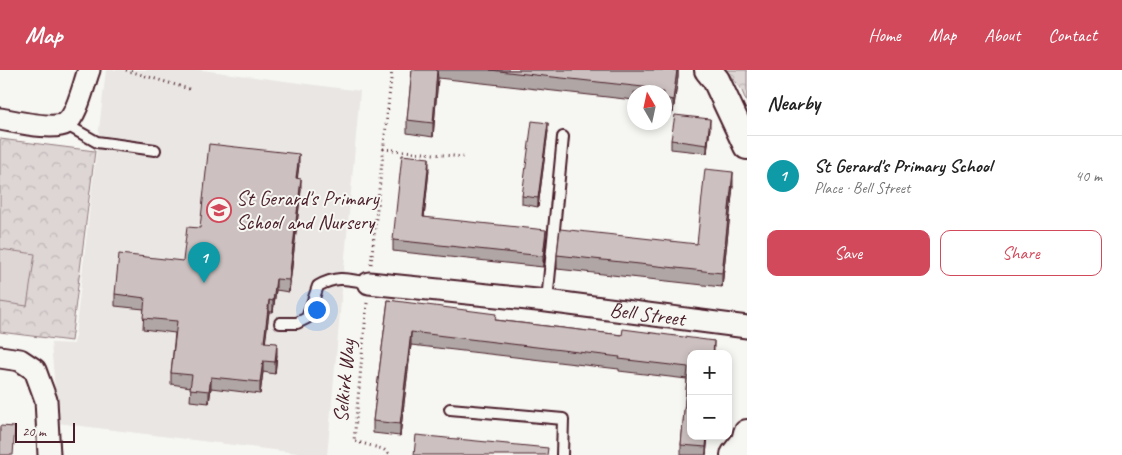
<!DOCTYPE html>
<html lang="en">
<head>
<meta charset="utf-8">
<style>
  body { margin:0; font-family:Caveat,sans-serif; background:#f2f2f2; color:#222 }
  .controls { position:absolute; right:15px; bottom:15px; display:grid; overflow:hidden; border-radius:10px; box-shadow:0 2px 8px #0003 }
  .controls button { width:45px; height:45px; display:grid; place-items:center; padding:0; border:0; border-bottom:1px solid #e0e0e0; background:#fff; color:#222; font:25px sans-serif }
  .compass { position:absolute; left:627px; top:15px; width:45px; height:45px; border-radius:50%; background:#fff; box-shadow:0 2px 8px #0003; rotate:351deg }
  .scale { position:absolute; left:15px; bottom:12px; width:60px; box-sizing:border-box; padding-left:5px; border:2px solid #4a1f2b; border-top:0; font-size:14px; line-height:18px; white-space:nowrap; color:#4a1f2b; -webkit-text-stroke:4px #f6f6f2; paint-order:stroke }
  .you { position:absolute; left:316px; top:239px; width:18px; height:18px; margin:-12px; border:4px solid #fff; border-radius:50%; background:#1a73e8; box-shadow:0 0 0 8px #1a73e833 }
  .badge { display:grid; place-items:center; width:32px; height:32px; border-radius:50%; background:#d1495b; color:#fff; font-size:16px; font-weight:700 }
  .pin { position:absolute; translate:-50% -41px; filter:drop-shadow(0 1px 2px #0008) }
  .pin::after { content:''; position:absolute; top:26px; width:18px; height:15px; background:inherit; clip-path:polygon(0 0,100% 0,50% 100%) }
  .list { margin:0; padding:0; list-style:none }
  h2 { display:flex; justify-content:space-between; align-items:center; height:65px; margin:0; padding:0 20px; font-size:21px }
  h2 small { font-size:16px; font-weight:400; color:#767676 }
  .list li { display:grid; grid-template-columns:32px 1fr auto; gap:15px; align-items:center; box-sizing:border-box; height:80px; padding:0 20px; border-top:1px solid #e0e0e0 }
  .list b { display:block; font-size:19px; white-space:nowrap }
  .list p { margin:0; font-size:16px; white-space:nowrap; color:#767676 }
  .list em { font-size:16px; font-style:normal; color:#767676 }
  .actions { display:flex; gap:10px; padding:15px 20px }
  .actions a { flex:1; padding:11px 0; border:1px solid #d1495b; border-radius:10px; text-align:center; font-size:18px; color:#d1495b }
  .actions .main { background:#d1495b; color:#fff }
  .map { position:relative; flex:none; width:747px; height:385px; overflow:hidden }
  header { display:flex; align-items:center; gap:30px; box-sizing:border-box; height:70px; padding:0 25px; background:#d1495b; color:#fff }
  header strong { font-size:24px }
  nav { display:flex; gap:28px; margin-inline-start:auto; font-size:18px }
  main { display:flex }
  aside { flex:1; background:#fff }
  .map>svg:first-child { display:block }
</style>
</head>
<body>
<header>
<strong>Map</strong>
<nav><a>Home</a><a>Map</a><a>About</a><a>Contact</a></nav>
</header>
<main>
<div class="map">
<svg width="747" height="385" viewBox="0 0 747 385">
  <defs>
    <pattern id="park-crowns" width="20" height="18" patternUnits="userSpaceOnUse" patternTransform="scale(1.25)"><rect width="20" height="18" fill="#ddd6d5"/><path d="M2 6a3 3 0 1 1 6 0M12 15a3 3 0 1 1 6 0" fill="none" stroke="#bfb7b7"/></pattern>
  </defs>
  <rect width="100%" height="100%" fill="#f6f6f2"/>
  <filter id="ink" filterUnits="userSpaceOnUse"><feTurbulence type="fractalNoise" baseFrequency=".02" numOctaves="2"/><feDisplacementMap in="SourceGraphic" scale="10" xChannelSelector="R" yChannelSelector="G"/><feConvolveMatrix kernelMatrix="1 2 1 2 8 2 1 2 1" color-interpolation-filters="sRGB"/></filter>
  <g filter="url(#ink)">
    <!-- built -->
    <path fill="#e9e6e3" d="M106,0H201L360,21L327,385H313L58,353L51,273L74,274Z"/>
    <!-- park -->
    <path fill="url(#park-crowns)" stroke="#947a80" d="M726,0H747V33L742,21Z
      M0,69L95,81L71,271L0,262Z"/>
    <!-- garden -->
    <path fill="#ddd6d5" stroke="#947a80" d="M0,179L35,184L27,236L0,232Z"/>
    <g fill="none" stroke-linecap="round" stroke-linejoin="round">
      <defs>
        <path id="service" d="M65,54L97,72L155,80
          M547,231L563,67
          M280,253H297L307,248L318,216C337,205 348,209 369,213
          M450,339L563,349L562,385"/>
        <g id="minor">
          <path d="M0,49C14,51 54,61 66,53C77,46 84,13 89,0"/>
          <path id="s1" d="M369,213L547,231L747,257"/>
          <path d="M0,287L20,290L35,300L46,330L49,385"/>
        </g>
        <path id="tertiary" d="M708,0L716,10L747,76
          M734,385L745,371L747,363"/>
      </defs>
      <!-- service casing -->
      <use href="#service" stroke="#4a1f2b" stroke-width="14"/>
      <!-- minor casing -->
      <use href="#minor" stroke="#4a1f2b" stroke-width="25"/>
      <!-- tertiary casing -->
      <use href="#tertiary" stroke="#4a1f2b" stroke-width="30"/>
      <!-- path -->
      <path stroke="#4a1f2b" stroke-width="3" stroke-dasharray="1 4" stroke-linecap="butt" d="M126,0L189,19
        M383,79L463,87
        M371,194L392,0
        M367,233L354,371L383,379L391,385"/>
      <!-- service -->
      <use href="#service" stroke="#f6f6f2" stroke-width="10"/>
      <!-- minor -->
      <use href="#minor" stroke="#f6f6f2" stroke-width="21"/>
      <!-- tertiary -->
      <use href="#tertiary" stroke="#f6f6f2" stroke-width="26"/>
    </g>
    <!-- wall -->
    <path fill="#afa6a5" stroke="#4a1f2b" d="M412,0H678V7L673,43L664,42V22H634V30L438,8L433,67L407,63V50Z
      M710,58L707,83L671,79V70Z
      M548,61L538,137L522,134V126Z
      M299,95L297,108L301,120L289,222L276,220L273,242H269L265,272L277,285L275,304L263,302L260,324L211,318L209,333L190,331L191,317L171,314V303L175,263L143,259L144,239L115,236V224L183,191L200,158Z
      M429,100L424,147L546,171L543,197L393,181V170Z
      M733,116L722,217L557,199V185L697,174Z
      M388,230L496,250L622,265L714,271V284H691L708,366L706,385H681V375L687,309L619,301V299L411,275L400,366L373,363V351Z"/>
    <!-- shaded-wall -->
    <path fill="#8f8786" stroke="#4a1f2b" d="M437,0L438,8L433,67V53Z
      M677,0H678V7L673,43V30Z
      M710,49V58L707,83V75Z
      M548,53V61L538,137V128Z
      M299,84V95L296,120V108Z
      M429,88V100L423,158V147Z
      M733,102V116L722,217V203Z
      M301,109V120L289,222V210Z
      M546,160V171L543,197V186Z
      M276,209V220L273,242V231Z
      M269,230V242L264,283V272Z
      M411,262V275L400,366V354Z
      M277,273V285L275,304V292Z
      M263,291V302L260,324V312Z
      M211,307V318L209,333V321Z
      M707,366H708L706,385V377Z"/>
    <!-- building -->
    <path fill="#ccc1c0" stroke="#4a1f2b" d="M412,0H437L433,53L407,50Z
      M490,0H677L673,30L664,28V22H651L652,18Z
      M675,45L710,49L707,75L671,70Z
      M532,51L548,53L538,128L522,126Z
      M209,74L299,84L296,108L301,109L289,210L276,209L273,231L269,230L264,272L277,273L275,292L263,291L260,312L211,307L209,321L190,319L192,305L171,303L177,251L143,248L145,228L115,224L119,184L183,191L187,157L200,158Z
      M402,85L429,88L423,147L546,160L543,186L393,170Z
      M705,99L733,102L722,203L557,185L560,159L697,174Z
      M388,230L496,244L495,250L622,265L623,259L714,271L713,284H691V366H707L706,377L681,375L688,297L619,289L620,287L411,262L400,354L373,351Z
      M0,356L15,357L13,385H0Z
      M416,365L548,378L547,385H414Z"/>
  </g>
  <!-- icons -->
  <defs>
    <symbol id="school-ring" viewBox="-11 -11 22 22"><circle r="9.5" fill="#f6f6f2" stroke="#d1495b" stroke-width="1.5"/><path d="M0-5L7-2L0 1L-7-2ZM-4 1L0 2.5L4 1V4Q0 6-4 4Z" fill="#d1495b"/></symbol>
  </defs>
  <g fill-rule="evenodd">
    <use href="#school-ring" x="205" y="126" width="28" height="28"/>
  </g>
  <g text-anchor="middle" stroke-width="4" stroke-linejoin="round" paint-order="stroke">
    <!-- poi labels -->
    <g font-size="21" fill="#4a1f2b" stroke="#f6f6f2" text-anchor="start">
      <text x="236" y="135">St Gerard's Primary<tspan x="236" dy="24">School and Nursery</tspan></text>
    </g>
    <!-- street labels -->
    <g font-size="21" fill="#4a1f2b" stroke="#f6f6f2">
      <text dy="7" stroke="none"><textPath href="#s1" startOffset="280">Bell Street</textPath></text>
      <text transform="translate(344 311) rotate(-85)" y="7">Selkirk Way</text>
    </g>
  </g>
</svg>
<div class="controls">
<button>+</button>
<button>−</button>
</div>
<svg class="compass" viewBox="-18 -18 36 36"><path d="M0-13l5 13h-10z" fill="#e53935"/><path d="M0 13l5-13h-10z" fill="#767676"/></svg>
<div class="scale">20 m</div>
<div class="you"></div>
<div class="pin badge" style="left:204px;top:213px;background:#0f9aa8">1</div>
</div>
<aside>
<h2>Nearby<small></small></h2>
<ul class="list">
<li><span class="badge" style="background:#0f9aa8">1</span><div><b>St Gerard's Primary School</b><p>Place · Bell Street</p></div><em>40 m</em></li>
</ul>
<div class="actions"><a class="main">Save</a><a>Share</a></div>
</aside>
</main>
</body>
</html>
